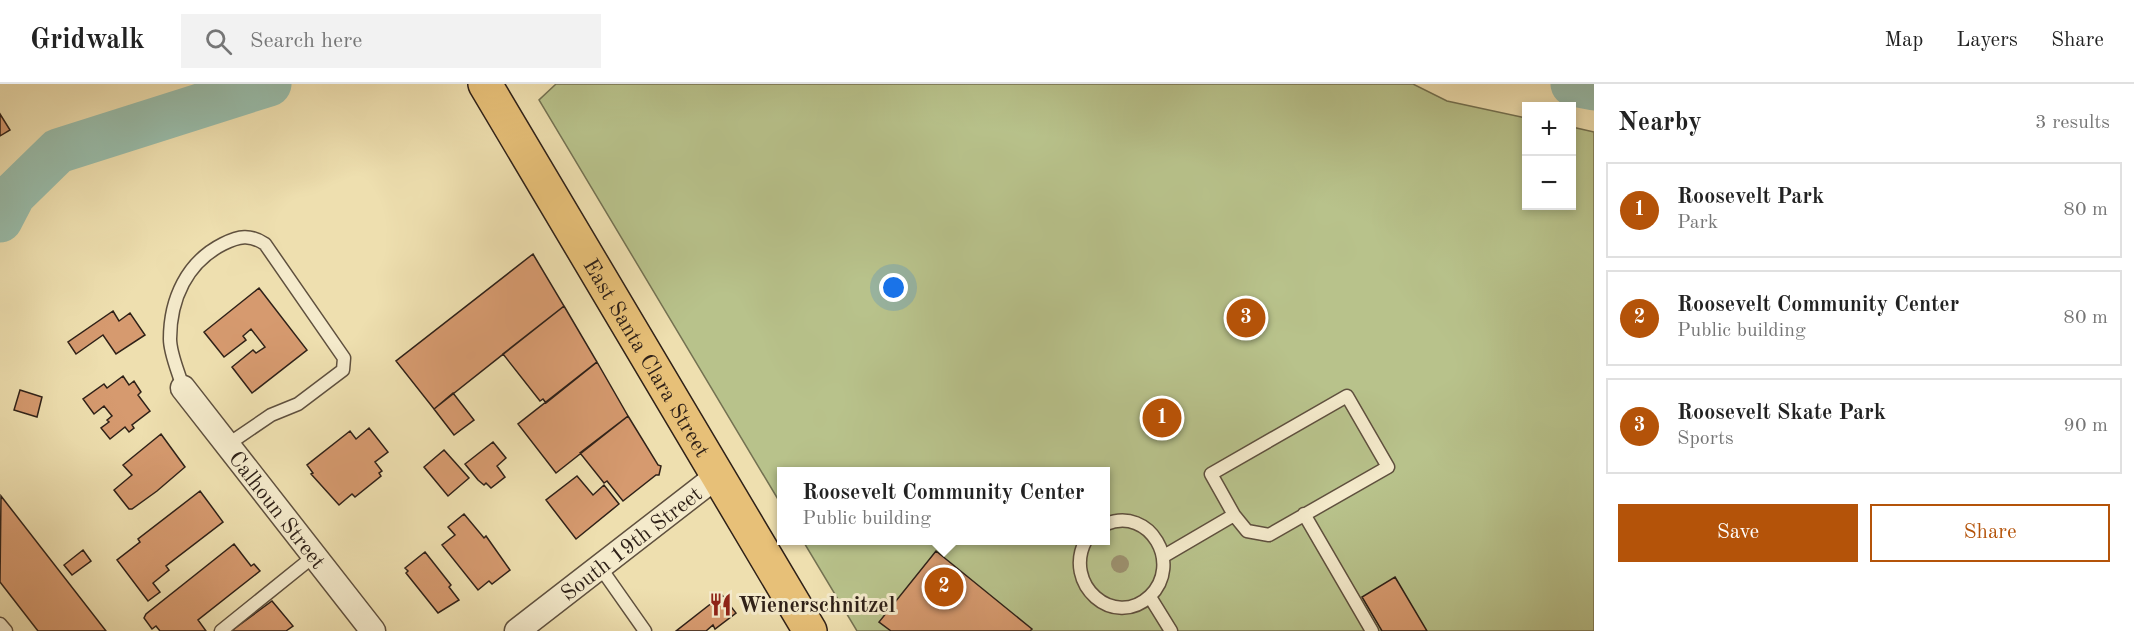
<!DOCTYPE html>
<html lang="en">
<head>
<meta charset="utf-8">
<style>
  body { margin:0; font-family:"Old Standard TT",serif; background:#f2f2f2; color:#222 }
  .controls { position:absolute; right:18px; top:18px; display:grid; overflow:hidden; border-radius:0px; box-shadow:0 3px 9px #0003 }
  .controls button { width:54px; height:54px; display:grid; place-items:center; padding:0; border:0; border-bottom:2px solid #e0e0e0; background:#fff; color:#222; font:30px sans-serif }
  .you { position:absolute; left:894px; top:204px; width:21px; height:21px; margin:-15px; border:4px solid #fff; border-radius:50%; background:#1a73e8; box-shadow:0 0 0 9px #1a73e833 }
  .badge { display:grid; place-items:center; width:39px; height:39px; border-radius:50%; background:#b45309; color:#fff; font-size:20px; font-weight:700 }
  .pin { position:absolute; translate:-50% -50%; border:3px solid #fff; box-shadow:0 2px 6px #0006 }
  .popup { position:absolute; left:777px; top:383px; width:333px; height:78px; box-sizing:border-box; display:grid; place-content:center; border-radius:0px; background:#fff; filter:drop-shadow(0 2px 4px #0005); font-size:20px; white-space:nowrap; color:#767676 }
  .popup b { font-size:22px; color:#222 }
  .popup::after { content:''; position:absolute; left:50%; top:100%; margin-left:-12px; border:12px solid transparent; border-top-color:#fff }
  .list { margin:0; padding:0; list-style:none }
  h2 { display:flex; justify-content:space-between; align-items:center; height:78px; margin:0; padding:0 24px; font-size:26px }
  h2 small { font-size:20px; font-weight:400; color:#767676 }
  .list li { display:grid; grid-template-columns:39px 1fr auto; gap:18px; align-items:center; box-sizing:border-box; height:96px; margin:0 12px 12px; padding:0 12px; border:2px solid #e0e0e0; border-radius:0px }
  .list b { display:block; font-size:22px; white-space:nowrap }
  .list p { margin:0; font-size:20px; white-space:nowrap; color:#767676 }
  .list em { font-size:20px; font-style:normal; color:#767676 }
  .actions { display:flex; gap:12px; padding:18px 24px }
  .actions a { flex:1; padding:14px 0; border:2px solid #b45309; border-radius:0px; text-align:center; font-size:21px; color:#b45309 }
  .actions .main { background:#b45309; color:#fff }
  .icon { flex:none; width:33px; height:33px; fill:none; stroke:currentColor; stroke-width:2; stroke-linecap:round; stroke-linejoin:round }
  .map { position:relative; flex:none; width:1594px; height:547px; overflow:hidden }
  header { display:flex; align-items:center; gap:36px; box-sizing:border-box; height:84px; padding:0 30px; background:#fff; border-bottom:2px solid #e0e0e0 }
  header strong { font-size:28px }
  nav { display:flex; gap:33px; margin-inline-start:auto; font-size:21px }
  .search { width:420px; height:54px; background:#f2f2f2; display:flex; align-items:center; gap:15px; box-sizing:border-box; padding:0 21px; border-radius:0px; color:#767676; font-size:22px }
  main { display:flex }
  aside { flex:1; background:#fff }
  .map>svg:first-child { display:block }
</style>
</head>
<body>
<header>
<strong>Gridwalk</strong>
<div class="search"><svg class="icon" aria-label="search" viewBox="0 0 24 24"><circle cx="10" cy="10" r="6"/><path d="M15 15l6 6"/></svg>Search here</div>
<nav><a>Map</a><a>Layers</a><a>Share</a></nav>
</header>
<main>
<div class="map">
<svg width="1594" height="547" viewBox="0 0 1594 547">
  <rect width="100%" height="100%" fill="#eedfaf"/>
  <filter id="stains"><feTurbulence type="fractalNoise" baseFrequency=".00333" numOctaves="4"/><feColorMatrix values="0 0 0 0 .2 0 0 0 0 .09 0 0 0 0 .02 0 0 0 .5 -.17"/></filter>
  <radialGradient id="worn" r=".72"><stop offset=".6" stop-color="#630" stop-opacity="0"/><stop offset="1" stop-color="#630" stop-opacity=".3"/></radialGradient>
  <!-- green -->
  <path fill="#b8c28b" stroke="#747252" stroke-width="1.5" d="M556,0H1413L1447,17L1526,34V122H1572V43L1594,48V547H857L803,457L1106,456V388H782V422L539,16Z"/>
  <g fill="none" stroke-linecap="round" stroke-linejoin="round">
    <!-- river -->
    <path stroke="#99bdab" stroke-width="45" d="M1573,0L1594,4
      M0,136L13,111L58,67L269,0"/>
  </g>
  <!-- building -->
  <path fill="#d69a6f" stroke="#2f2118" stroke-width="1.5" d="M0,30L10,46L0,52Z
    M533,170L564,222L434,325L396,277Z
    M259,204L307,266L252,309L232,283L253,266L256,269L265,263L251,245L243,252L246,256L224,273L204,248Z
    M564,222L597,278L546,319L543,315L540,317L503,270Z
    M113,227L119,237L130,229L145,251L116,270L103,251L76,270L68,258Z
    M597,278L628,332L556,389L518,340Z
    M123,292L129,301L134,297L141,308L138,311L150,327L132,341L134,344L129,348L125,343L110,355L101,344L109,338L107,336L112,332L104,322L94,330L83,315L104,300L107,304Z
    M20,306L42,313L37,333L14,326Z
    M453,309L474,336L454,351L434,325Z
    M628,332L658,381L661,382L659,391H656L623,417L607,397L604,399L580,369Z
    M369,344L388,368L375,378L382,387L379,389L381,392L355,413L352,410L339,421L311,390L313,389L307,381L350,347L356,355Z
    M161,350L185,383L157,407L132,425H129L114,406L132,391L123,381Z
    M493,358L506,374L497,382L505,393L491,404L486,399L484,401L478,396L465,380Z
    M444,366L469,394L448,412L424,383Z
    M577,392L593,411L604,401L619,420L576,455L546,416Z
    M200,407L223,438L166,482L169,486L153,499L160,508L148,517L117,476L140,458L138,455Z
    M1,412L106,547H38L0,498Z
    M464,430L484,454L486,452L510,486L492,500L489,497L478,506L442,461L455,451L448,443Z
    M234,460L251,482L254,480L260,487L198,536L206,547H160L156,542L152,545L144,534L146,530Z
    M83,466L91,477L72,491L64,481Z
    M936,467L1032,545L1030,547H891L879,538Z
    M425,468L451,501L449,503L459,516L438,529L406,489L408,487L405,484Z
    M1395,493L1427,547H1382L1362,513Z
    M722,511L736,529L715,545L713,541L706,547H676Z
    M272,517L293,542L286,547H231Z"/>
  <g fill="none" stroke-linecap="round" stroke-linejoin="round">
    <defs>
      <path id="lane" d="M183,304C179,289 170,270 170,255C170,215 187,178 223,160C239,152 250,150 265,160L344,274L343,286L298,320L271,331L227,361
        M1347,312L1388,383L1269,451L1247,447L1234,431L1211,390Z
        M1304,430L1372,547
        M1086,456C1062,500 1114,546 1150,512C1183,480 1150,422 1106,440
        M1164,472L1234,431
        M600,483L645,547
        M1150,513L1171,547
        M0,540L6,547
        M221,547L314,472"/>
      <g id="street">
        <path id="s1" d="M183,304L373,547"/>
        <path id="s2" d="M517,547L717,392"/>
      </g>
      <g id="primary">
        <path id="s3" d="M485,0L810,547"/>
      </g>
    </defs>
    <!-- lane casing -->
    <use href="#lane" stroke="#5f503e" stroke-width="15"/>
    <!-- street casing -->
    <use href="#street" stroke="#5f503e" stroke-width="27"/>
    <!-- primary casing -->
    <use href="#primary" stroke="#2f2118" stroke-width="36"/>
    <!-- lane -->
    <use href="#lane" stroke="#f4eacb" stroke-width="12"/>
    <!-- street -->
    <use href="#street" stroke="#f4eacb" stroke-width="24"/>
    <!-- primary -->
    <use href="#primary" stroke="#e7c078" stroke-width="33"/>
  </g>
  <!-- trees -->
  <circle fill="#9c916f" cx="1120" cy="480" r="9"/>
  <!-- icons -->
  <defs>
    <symbol id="restaurant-bare" viewBox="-9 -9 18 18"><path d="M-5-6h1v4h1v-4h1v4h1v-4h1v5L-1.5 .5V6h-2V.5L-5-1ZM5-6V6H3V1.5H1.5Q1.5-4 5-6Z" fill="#8f2418" stroke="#f4eacb" stroke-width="2.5" paint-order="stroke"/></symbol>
  </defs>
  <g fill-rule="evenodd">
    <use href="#restaurant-bare" x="704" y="504" width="33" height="33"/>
  </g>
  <g text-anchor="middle" stroke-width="6" stroke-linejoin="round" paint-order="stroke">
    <!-- street labels -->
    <g font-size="22" fill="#2f2118" stroke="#f4eacb">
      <text dy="8" stroke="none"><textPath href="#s3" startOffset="318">East Santa Clara Street</textPath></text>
      <text dy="8" stroke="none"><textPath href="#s1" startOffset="154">Calhoun Street</textPath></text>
      <text dy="8" stroke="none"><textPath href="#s2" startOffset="144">South 19th Street</textPath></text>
    </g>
    <!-- poi labels -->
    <g font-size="22" font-weight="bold" fill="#2f2118" stroke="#f4eacb" text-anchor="start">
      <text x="738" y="528">Wienerschnitzel</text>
    </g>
  </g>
  <rect width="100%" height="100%" filter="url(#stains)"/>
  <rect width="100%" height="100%" fill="url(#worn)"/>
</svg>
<div class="controls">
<button>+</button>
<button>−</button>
</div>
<div class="you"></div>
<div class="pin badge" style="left:1162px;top:334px">1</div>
<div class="pin badge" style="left:944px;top:503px">2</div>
<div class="popup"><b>Roosevelt Community Center</b>Public building</div>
<div class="pin badge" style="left:1246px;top:234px">3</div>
</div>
<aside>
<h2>Nearby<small>3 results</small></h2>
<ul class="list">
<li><span class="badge">1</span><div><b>Roosevelt Park</b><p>Park</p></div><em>80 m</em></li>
<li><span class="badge">2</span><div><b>Roosevelt Community Center</b><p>Public building</p></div><em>80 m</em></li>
<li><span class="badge">3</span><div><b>Roosevelt Skate Park</b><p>Sports</p></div><em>90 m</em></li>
</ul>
<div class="actions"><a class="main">Save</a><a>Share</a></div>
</aside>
</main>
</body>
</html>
